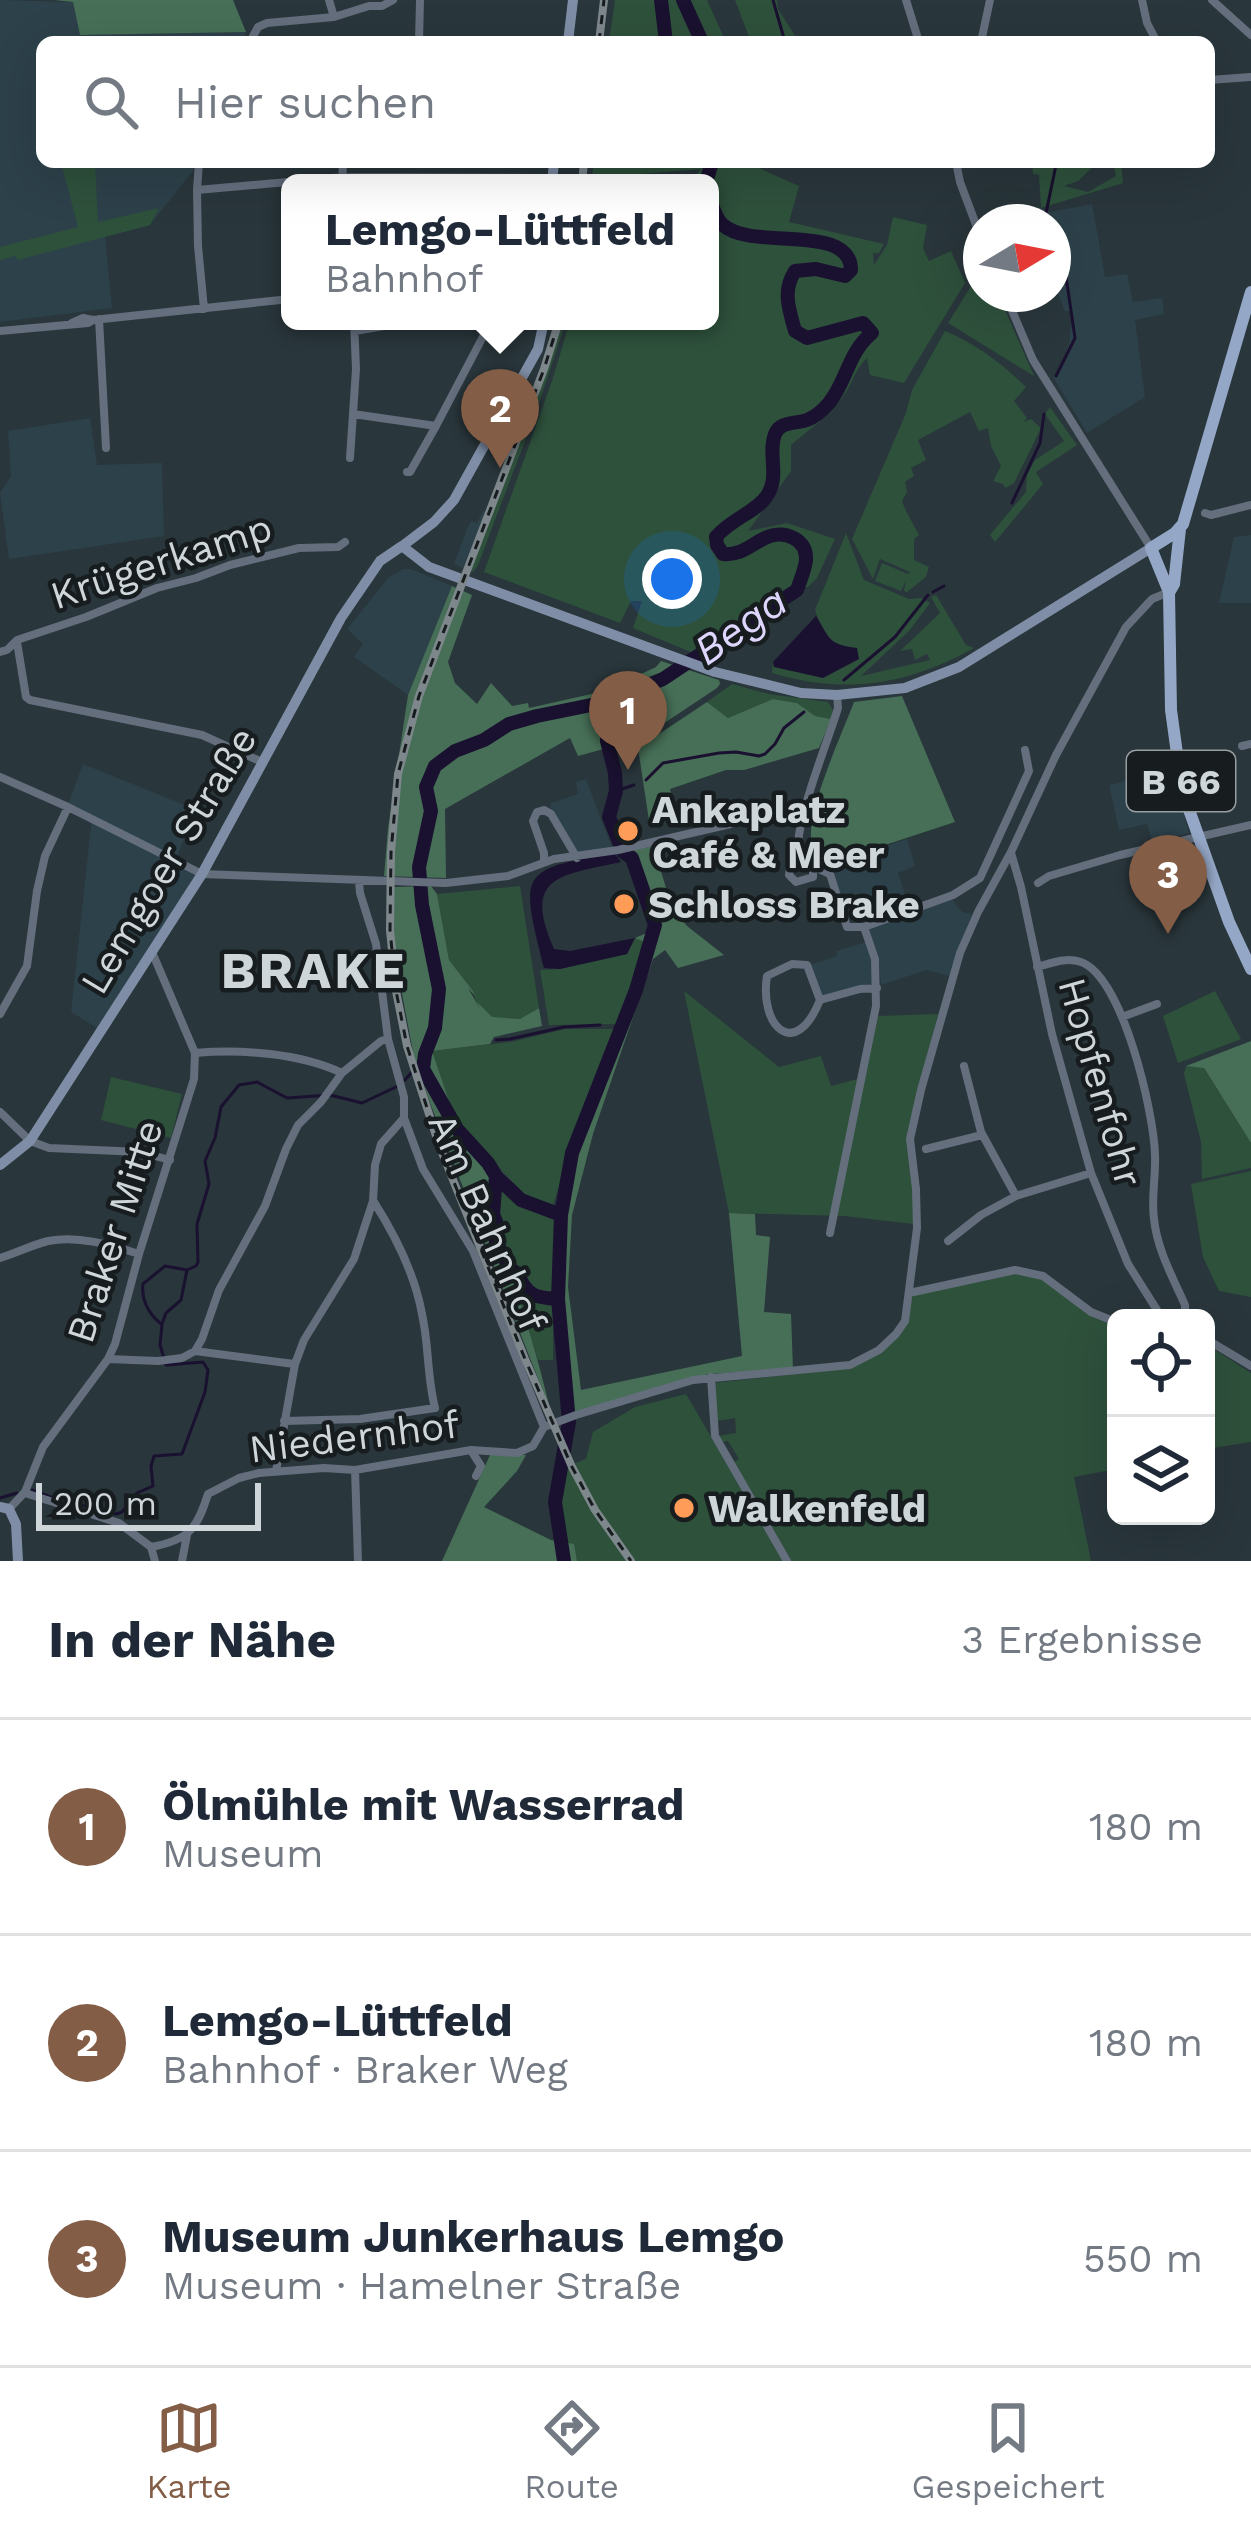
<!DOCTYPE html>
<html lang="de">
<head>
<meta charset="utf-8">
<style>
  body { margin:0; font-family:"Work Sans",sans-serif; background:#f2f2f3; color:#1f2937 }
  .controls { position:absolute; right:36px; bottom:36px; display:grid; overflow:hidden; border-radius:18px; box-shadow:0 12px 48px #0002 }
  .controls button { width:108px; height:108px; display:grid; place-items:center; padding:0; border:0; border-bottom:3px solid #e0e1e3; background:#fff; color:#1f2937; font:60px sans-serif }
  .compass { position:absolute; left:963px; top:204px; width:108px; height:108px; border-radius:50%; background:#fff; box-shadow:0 12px 48px #0002; rotate:80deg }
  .scale { position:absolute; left:36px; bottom:30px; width:225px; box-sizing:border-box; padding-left:12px; border:6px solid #ced6d9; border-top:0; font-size:33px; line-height:42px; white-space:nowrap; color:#ced6d9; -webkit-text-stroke:9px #171c1f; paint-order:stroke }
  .you { position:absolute; left:672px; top:579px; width:42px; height:42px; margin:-30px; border:9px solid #fff; border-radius:50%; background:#1a73e8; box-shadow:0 0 0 18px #1a73e833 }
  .badge { display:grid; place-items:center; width:78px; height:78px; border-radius:50%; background:#835d46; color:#fff; font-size:39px; font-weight:700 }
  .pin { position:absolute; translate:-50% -99px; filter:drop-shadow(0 3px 6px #0008) }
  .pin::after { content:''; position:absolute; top:63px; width:42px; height:36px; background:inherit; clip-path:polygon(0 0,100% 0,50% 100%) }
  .popup { position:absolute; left:281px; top:174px; width:438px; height:156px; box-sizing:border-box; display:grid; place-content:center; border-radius:18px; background:#fff; filter:drop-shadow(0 3px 9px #0005); font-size:39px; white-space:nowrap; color:#747a83 }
  .popup b { font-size:45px; color:#1f2937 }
  .popup::after { content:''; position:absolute; left:50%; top:100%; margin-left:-24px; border:24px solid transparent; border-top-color:#fff }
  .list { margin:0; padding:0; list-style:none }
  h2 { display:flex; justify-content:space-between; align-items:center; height:156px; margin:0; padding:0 48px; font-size:51px }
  h2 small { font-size:39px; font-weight:400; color:#747a83 }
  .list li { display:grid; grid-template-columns:78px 1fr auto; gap:36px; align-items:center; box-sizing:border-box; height:216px; padding:0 48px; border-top:3px solid #e0e1e3 }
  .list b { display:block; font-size:45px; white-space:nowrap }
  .list p { margin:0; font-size:39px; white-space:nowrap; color:#747a83 }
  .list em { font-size:39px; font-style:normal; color:#747a83 }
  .icon { flex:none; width:66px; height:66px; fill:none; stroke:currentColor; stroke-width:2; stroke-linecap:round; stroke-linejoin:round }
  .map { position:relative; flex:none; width:1251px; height:1561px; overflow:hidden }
  .search { position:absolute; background:#fff; box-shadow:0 12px 48px #0002; left:36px; right:36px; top:36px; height:132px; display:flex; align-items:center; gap:30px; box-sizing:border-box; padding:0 42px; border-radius:18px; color:#747a83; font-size:45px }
  .sheet { height:804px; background:#fff }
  nav { display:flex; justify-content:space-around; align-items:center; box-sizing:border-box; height:168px; border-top:3px solid #e0e1e3; background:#fff; font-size:33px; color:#747a83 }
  nav a { display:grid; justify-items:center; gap:6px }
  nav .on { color:#835d46 }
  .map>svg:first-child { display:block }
</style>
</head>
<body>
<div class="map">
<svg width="1251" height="1561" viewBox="0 0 1251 1561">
  <rect width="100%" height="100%" fill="#29363b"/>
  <!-- built -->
  <path fill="#2d414a" d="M0,0L73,2L80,35L246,32L242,42H42V162H197L192,172L150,225L105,237L112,308L0,322Z
    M1092,204L1105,277L1127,274L1133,302L1162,298L1164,314L1135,320L1145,397L1087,433L1053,377L1057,374L1069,344L1072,319L1071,311H1065L1053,281V222H1020L1041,208L1050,212Z
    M557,321H562L558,334L469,571L454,564L467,529L471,521L477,523L483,511L487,512L528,408Z
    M90,418L97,465L162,463L164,536L9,559L0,493L11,476L8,431Z
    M1251,535V603H1219L1234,537Z
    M403,569H411L452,586L408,695L354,657L363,644L347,629L389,577Z
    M83,764L197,810L177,856L200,869L97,1028L71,1012L92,816L68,804Z
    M1172,769L1189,833L1153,844L1147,824L1119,830L1109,785Z
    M586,779L612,848L577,852L550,809L551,803L578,794L576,782Z
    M907,839L915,866L898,873L905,894L911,893L917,910L951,898L962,912L972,914L949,976L927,970L881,985L879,958L866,924L848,918L831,864Z
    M866,942L872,961L874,984L821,997L809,965L837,956L836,951Z"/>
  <!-- green -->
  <path fill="#2e513c" d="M615,0H707L726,42H609Z
    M735,0H777L778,9L799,42H751Z
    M61,162H95L98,222L159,208L150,225L18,260L15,256L0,260V247L78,227Z
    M594,162H753L752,165L799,186L789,222L884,244L879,253H873L874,265L887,245L893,217L927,225L923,248L929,261L951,251L965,283L904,383L870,375L867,358C854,370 852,386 841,399C828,417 807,431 791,445V471L748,531L787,523L835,539L817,578L808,587L794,586L693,653L633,628L642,601H631L620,623L484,572L552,381L570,321H710V183H640L645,177L695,176L701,169L629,175L625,183H591Z
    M1032,162H1098L1078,181L1064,186L1088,192L1116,176L1113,162H1121L1123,183L1041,208L1039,175L1033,174Z
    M980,272L981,294H998L1034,376L948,323Z
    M562,321H566L536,412L478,565L473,572L469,571Z
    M945,331C978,345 1001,363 1026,387L1014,401L1027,418L1024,422L1031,419L1041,428L1014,483L1005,488L1003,484L993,481L1001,466L991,446L988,428L979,431L970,412L918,440L926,460L911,468L914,476L905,482L907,492L902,501C906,512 913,524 919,535L914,539V560L929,567L926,577L907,592L904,591L906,580L901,591L875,581L882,563L908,574L910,572L880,559L873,579L852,539L906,413L912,390Z
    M1050,407L1077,445L1036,472L1043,484L995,542L990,535L1026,492L1027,475L1035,460L1064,441L1045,414Z
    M846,533L864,580L909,599L921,598L930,603L909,631L861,676L930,660L927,654L915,660L912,649L900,651L940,613L931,597L936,595L966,645L974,648C908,685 845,695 772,673L773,662L774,667L837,646L824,634L815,610Z
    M732,684L769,694L828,702L833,710L831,719L815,716L797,703L773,699L728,718L707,702Z
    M520,886L539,1008L520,1019L480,1018L473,991L449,960L437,894Z
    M635,938L646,942L634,988L620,1024L549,1025L540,970L560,969L627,954Z
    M684,991L779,1067L821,1056L831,1086L865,1077L877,1016L938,1014L907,1139L914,1190V1224L844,1216L729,1213Z
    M1215,991L1241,1039L1178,1063L1163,1016Z
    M565,1029H617L569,1153L552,1209L523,1198L507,1186L511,1179L459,1130L432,1051L511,1042Z
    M1186,1066L1203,1067L1251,1143V1168L1202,1179L1201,1142L1184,1074Z
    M111,1077L182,1094L171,1138L101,1120Z
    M1251,1171V1297L1219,1291L1203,1257L1191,1184Z
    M477,1184L503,1192L558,1218L553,1306V1360H538L507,1259Z
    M1016,1272L1042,1278L1086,1313L1116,1327V1363L1112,1373L1116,1375V1469L1074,1477L1091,1561H577L573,1544L558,1543L562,1468L586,1459L593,1432L635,1407L686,1394L782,1558H790L734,1462L739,1459L728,1441L722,1442L718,1436L736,1433L735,1418L717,1421L714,1383L850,1368L904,1326L913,1295Z
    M1206,1344L1251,1373V1442L1206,1449Z"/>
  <!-- forest -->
  <path fill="#476f57" d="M54,0H233L246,32L80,35L73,2Z
    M452,586L472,595L448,662L455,683L477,704L491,683L512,706L528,703L529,708L605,691L656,667L661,661L719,680L720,684L717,688L642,738L638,715L609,719L611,747L578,756L570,738L445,809L446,878L384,876L388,828L408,695Z
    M902,696L955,822L821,866C816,856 812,849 811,839C809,805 841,736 854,702Z
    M773,699L797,703L815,716L831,719L819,748L744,770H726L670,789L677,817L650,827L638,748L707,702L728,718Z
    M653,846L672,907L687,926L724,955L678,968L665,950L653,959L593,1134L572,1215L568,1287L581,1390L742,1356L729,1213L755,1214L756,1235L770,1237L764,1312L791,1314L793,1369L709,1374L565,1415L558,1297L564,1214L574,1154L638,990L650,944L635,938L661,927L634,850Z
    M431,886L437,894L449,960L473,991L475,996L468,988L480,1009L477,1002L492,1017L520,1019L539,1008L542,1026L494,1037L490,1044L432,1051L459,1130L511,1180L503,1192L478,1185C507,1259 532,1332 550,1409L430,1103L413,1052L394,951V887Z
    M1251,1041V1143L1204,1068L1186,1066Z
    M490,1455H526L517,1471L484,1507L551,1540L574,1544L577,1561H442Z"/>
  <!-- water -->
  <path fill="#1a1130" d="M816,616C830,638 827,644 857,648L859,659L823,678L774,667L773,662Z
    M615,854L621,862C562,875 521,875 554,949L570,951L635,938L627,954L560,969L544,968C521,875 516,868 615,854Z"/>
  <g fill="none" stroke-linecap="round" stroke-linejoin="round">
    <!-- stream -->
    <path stroke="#1a1130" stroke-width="3" d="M773,0L785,42
      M1049,222L1046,213L1056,165
      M1053,230L1062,249L1075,338L1056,376
      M1012,503L1040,443L1044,414
      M933,592L944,586
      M844,680L895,637L928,595
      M646,780L663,763L719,753L736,752L759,756L765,754L775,744L784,728L804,712
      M616,791L634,785
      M496,1040L510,1039L564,1027L600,1025
      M405,1080L411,1073L423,1069
      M160,1323C148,1313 141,1299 143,1284L165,1266L187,1270
      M32,1490L53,1498
      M0,1498L17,1493
      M68,1502L116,1514L122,1512L137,1493L153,1486L151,1466L154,1456L182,1454L205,1392L208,1370L203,1362L166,1365L160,1345L162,1324L166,1313L181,1300L187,1270L196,1266L198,1262L197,1224L209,1184L205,1161L215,1138L221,1107L239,1085L257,1082L287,1098L330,1095L362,1103L398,1086"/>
    <!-- river -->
    <path stroke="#1a1130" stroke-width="14" d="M661,0L666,42
      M683,0L702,42
      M706,183L712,162
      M496,1176L521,1200L561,1215
      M558,1299C537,1298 526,1296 518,1274L507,1267L505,1255L497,1247L495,1237L498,1227L493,1214L496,1176L488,1163L457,1129L423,1069L425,1054L435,1028L439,989L422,905L419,867L431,811L426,787L435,766L455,751L484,740L509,724L537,716L606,702
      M564,1561L555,1502L569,1422L558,1299L561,1215L572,1153L636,990L655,925L632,858L623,852L609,817L616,791L615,773L607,741L606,702L663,679L797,590C800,581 805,570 806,560C807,540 787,531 770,536C753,542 743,556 723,554L717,545L716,537C731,519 756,512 766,497C781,477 767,455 775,434C780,421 796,424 807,420C815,417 823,410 829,403C847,381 848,352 872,333L863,323L807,338L795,331C789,309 782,291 795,271L816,269L845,276L851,270C851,222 751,251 723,225C716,219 713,208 710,199"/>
    <!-- street -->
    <path stroke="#646e7d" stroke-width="8" d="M329,0L334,17
      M906,0L919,42
      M1142,0L1147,23L1157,42
      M1212,0L1251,35
      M250,42L258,27L267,23L334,17L369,6H382L393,0
      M419,42L420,0
      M981,42L990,0
      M1209,80L1251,77
      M199,162L197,190L343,177L552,178
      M956,162L960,182L981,238
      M342,183L343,162
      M197,190L198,246L204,309
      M1005,294L1033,360L1151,548
      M99,319L106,448
      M72,323L83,318L93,320L290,299
      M0,331L88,323L93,320
      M355,331L413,321
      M353,414L436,426L487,329L486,321
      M350,458L356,369L354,321
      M407,472H410L436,426
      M1205,513L1211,515L1251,505
      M17,642L26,697L30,700L202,735L262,762
      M0,652L7,650L17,640L86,617L157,588L196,578L230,565L299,548L338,547L345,542
      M837,695L838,708C825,750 796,817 797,859L830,874L847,927H864L953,895L980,878L1029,771L1025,750
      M1242,746L1251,744
      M0,777L68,807L202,874L445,883
      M1011,853L1021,887L1052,1034L1091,1173L1128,1264L1162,1318
      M797,859L790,868L789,875L796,882L813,877V868
      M544,861V853L533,821L537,812L544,810L551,814L577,858
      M359,881L360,893L376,944L388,1039L404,1097V1118L423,1169L473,1251L544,1427
      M446,883L508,876L554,859L618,850L805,807
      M1038,883L1049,876L1120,855L1251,825
      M1037,967C1052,963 1066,957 1081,962C1123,977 1154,1113 1155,1155C1156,1176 1151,1198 1154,1219C1157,1249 1173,1278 1185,1305V1318
      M820,1000L807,965L792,964L767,976C759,1026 795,1062 820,1000L860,989L877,988
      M0,1014L27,966L37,891L45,856L68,807
      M1122,1017L1157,1004
      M195,1053C241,1049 300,1053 342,1073
      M964,1066L981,1132L1016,1196
      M0,1112L30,1141L49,1148L140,1152L170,1160
      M926,1149L982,1135
      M830,1233L876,1006L875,959L864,927
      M948,1241L981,1215L1016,1196L1091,1173
      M0,1258C16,1253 32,1245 48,1241C78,1235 111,1245 139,1254
      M909,1293L1015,1270L1043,1276L1091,1312L1116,1322
      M1206,1339L1251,1366
      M195,1351L294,1364
      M108,1359L158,1361L182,1358L195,1351L202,1339L219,1290L265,1206L286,1149L298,1125L321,1102L342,1073L381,1041L388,1039
      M711,1377L715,1436L787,1561
      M284,1421L360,1419L435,1408C427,1377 429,1345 422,1314C415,1275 395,1235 374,1202
      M544,1427L576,1415L693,1380L850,1365L879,1350L896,1334L905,1321L917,1228L916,1189L910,1139L921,1090L960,953L978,912L1011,852L1056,755L1126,627L1152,599L1169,592
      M472,1452L481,1466L476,1476
      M355,1470L358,1561
      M276,1471L295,1364L304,1340L354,1259L373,1201L375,1165L381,1144L404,1118
      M25,1493L119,1523L151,1547L155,1561
      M9,1509L25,1492L43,1447L108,1359L115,1344L139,1254L194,1079L195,1053L152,952
      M151,1547C189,1540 197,1529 208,1494L239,1478L259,1473L324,1468L355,1470L471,1450L517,1453L533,1446L544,1427
      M182,1561L187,1535"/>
    <!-- secondary -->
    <path stroke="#7f8ea6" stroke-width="10" d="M568,42L573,0
      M552,183L554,162
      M402,546L429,567L715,672L801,693L837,695L905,688L959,667L1151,548
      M401,547L434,522L454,500L538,349L544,321
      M0,1165L30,1141L202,874L341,618L380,561L402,546
      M0,1507L9,1509L16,1524L18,1561"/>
    <!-- primary -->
    <path stroke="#94a7c6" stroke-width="12" d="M1251,292L1183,524L1175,533L1151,548L1169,592L1171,710L1182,790L1229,922L1251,969
      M1170,591L1174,584L1180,529"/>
    <defs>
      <path id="rail" d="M599,42L604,0
        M582,183L584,162
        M559,321L544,369L419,696L398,774L391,852L390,930L396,991L407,1046L439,1145L525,1359L572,1467L595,1510L631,1561"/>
    </defs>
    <!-- rail casing -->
    <use href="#rail" stroke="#7e888c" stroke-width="8"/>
    <!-- rail -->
    <use href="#rail" stroke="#171c1f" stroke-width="3" stroke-dasharray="9" stroke-linecap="butt"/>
  </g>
  <!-- markers -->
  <g fill="#fe9c58" stroke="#171c1f" stroke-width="4.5">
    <circle cx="628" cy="831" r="12"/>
    <circle cx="624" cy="904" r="12"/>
    <circle cx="684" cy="1508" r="12"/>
  </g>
  <g text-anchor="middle" stroke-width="9" stroke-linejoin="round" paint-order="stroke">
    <!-- shield labels -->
    <rect fill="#171c1f" stroke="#979ea1" stroke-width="3" x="1127" y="751" width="108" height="60" rx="9"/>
    <g font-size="36" font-weight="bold" fill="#ced6d9">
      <text x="1181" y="794">B 66</text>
    </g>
    <!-- street labels -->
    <g font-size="39" fill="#ced6d9" stroke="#171c1f">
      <text transform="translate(161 561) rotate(-18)" y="14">Krügerkamp</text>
      <text transform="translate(168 860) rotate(-59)" y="14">Lemgoer Straße</text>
      <text transform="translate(1101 1082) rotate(74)" y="14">Hopfenfohr</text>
      <text transform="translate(488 1222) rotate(66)" y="14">Am Bahnhof</text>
      <text transform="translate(114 1231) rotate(-72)" y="14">Braker Mitte</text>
      <text transform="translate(354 1436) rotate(-7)" y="14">Niedernhof</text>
    </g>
    <!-- poi labels -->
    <g font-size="39" font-weight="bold" fill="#ced6d9" stroke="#171c1f" text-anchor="start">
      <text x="652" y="823">Ankaplatz<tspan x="652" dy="45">Café &amp; Meer</tspan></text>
      <text x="648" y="918">Schloss Brake</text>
      <text x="708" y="1522">Walkenfeld</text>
    </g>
    <!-- water labels -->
    <g font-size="42" font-style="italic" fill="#ded6fd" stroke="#171c1f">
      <text transform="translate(740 625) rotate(-35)" y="15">Bega</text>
    </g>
    <!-- district labels -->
    <g font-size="51" font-weight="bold" letter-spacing="3" fill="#ced6d9" stroke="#171c1f">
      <text x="314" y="988">BRAKE</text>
    </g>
  </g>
</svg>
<div class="controls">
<button><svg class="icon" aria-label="locate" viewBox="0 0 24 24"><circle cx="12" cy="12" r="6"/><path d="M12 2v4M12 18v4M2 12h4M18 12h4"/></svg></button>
<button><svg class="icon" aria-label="layers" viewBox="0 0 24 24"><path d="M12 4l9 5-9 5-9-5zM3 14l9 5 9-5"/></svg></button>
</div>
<svg class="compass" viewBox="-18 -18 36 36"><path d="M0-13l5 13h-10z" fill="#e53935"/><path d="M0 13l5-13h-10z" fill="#747a83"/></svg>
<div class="scale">200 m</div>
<div class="you"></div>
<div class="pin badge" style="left:628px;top:770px">1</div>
<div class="pin badge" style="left:500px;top:468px">2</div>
<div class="popup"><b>Lemgo-Lüttfeld</b>Bahnhof</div>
<div class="pin badge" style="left:1168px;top:934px">3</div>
<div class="search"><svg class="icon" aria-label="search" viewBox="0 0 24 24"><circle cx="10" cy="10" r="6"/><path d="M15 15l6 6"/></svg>Hier suchen</div>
</div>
<section class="sheet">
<h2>In der Nähe<small>3 Ergebnisse</small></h2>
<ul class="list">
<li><span class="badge">1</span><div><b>Ölmühle mit Wasserrad</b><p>Museum</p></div><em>180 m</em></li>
<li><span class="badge">2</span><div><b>Lemgo-Lüttfeld</b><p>Bahnhof · Braker Weg</p></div><em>180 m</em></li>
<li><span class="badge">3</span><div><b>Museum Junkerhaus Lemgo</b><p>Museum · Hamelner Straße</p></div><em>550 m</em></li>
</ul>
</section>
<nav>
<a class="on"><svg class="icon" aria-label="map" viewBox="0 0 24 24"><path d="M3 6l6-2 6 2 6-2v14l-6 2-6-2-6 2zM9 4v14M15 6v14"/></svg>Karte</a>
<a><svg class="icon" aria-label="directions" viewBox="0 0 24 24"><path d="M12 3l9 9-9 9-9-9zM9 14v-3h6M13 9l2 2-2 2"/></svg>Route</a>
<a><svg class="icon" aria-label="saved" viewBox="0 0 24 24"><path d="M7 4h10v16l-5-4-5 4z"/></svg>Gespeichert</a>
</nav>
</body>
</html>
